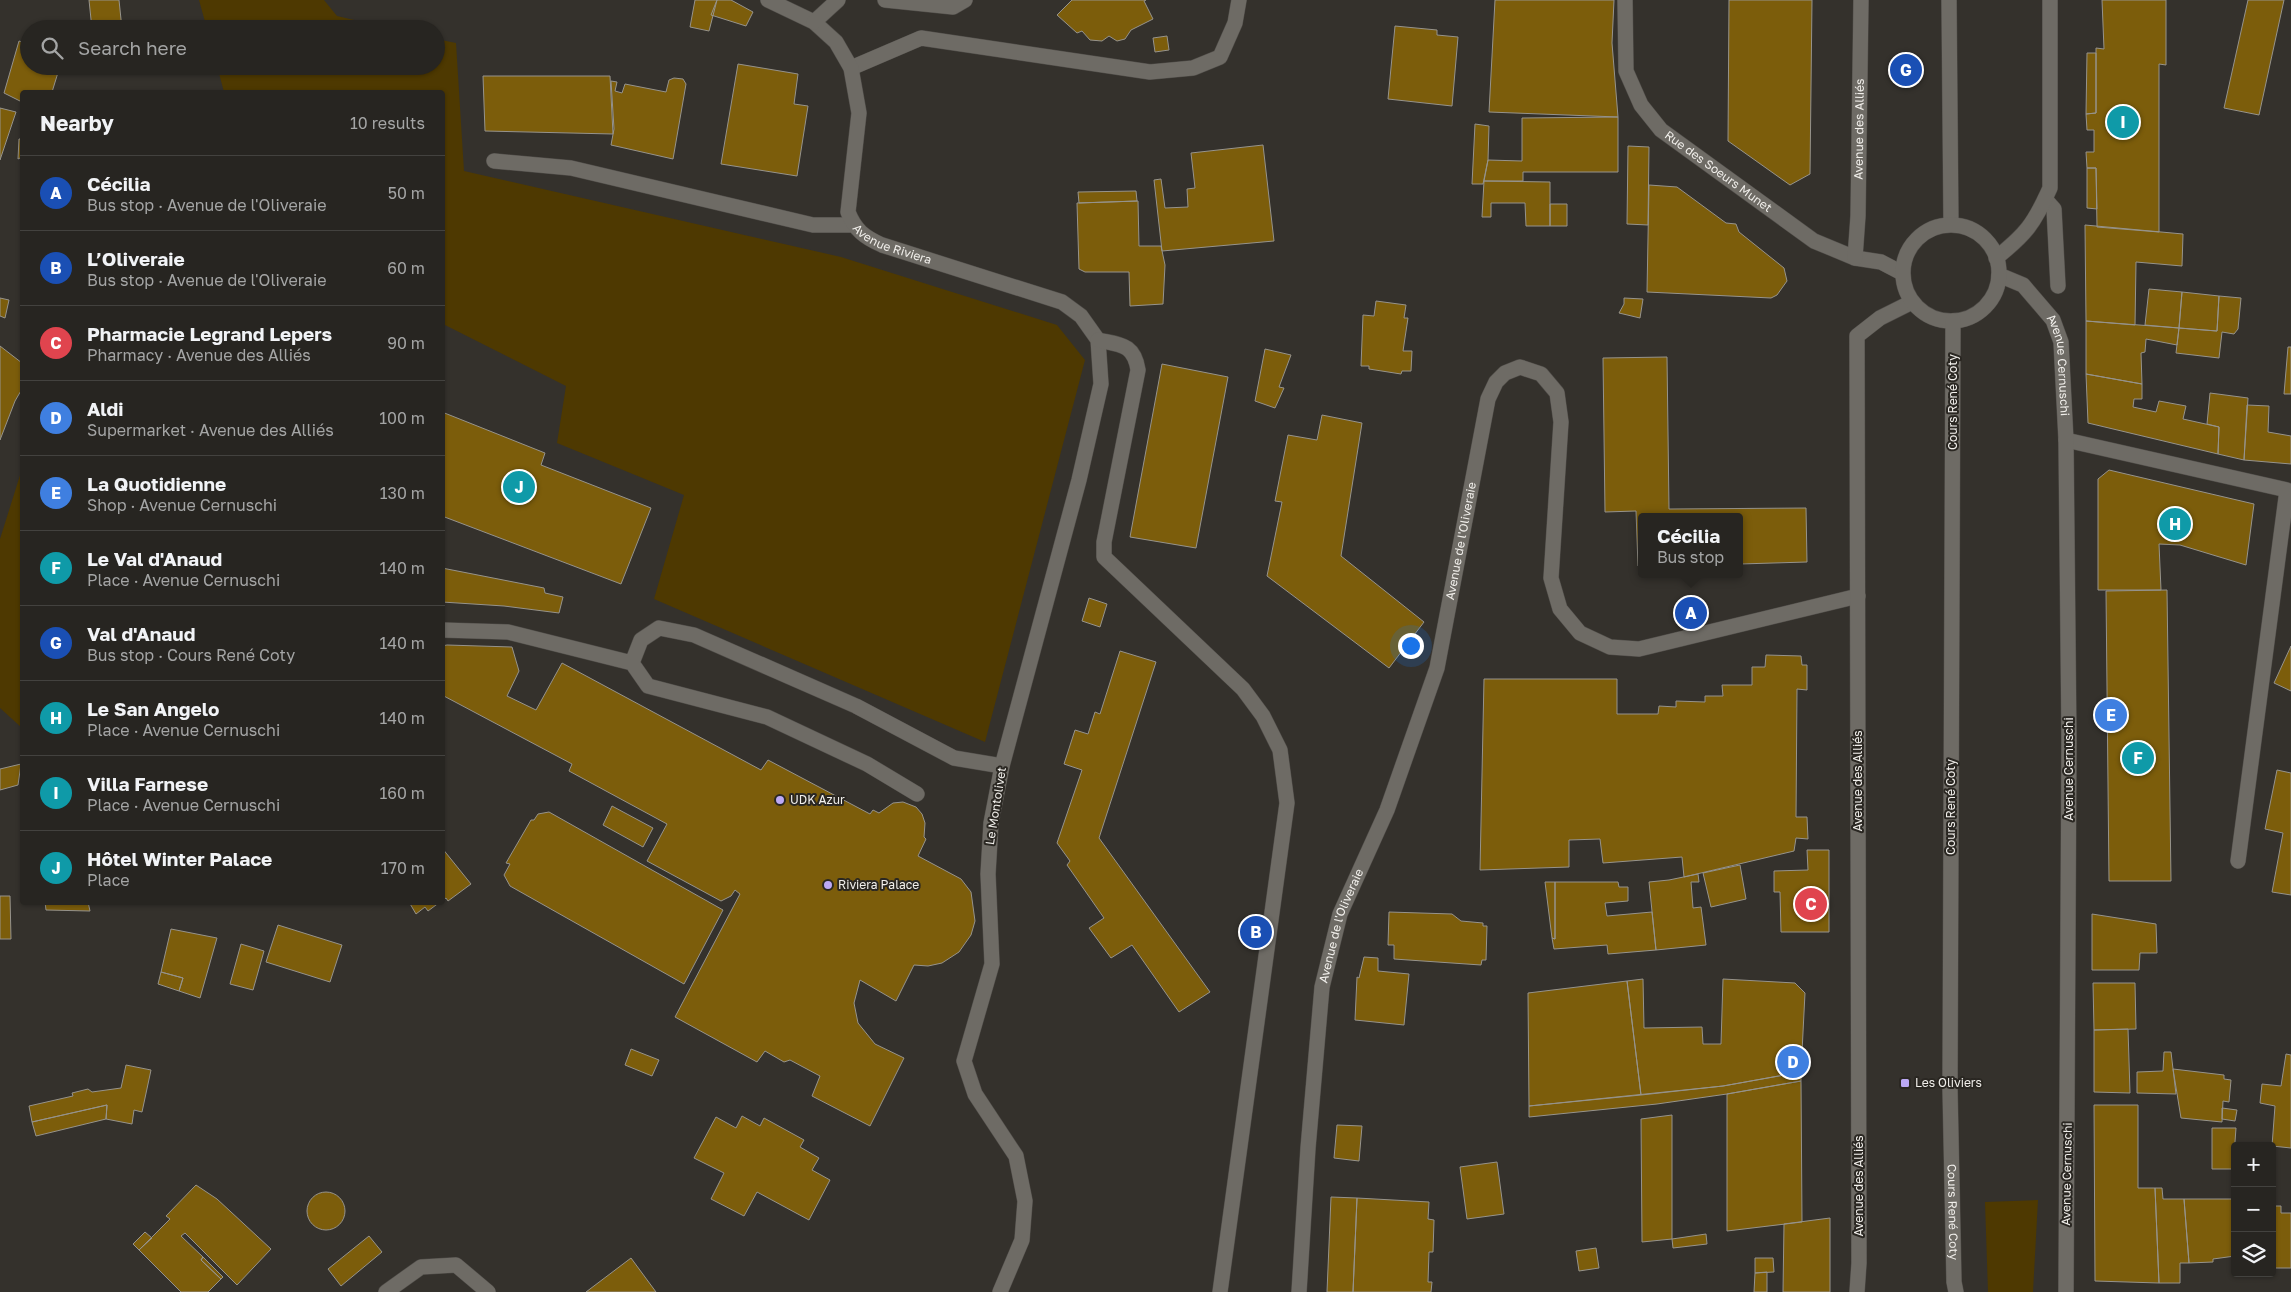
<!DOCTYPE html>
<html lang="en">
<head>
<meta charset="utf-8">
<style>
  body { margin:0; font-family:"Golos Text",sans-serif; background:#33312e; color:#f1f3f6 }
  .controls { position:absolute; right:15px; bottom:15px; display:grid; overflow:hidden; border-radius:5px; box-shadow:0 1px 4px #0004 }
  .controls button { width:45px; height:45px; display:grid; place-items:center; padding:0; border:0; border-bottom:1px solid #43423f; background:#272521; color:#f1f3f6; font:25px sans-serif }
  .you { position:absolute; left:1410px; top:645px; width:18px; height:18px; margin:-12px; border:4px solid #fff; border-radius:50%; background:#1a73e8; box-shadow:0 0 0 8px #1a73e833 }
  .badge { display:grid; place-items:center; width:32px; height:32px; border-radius:50%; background:#bca9f5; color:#fff; font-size:16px; font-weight:700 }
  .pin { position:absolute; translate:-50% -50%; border:2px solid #fff; box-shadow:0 1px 5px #0006 }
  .popup { position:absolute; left:1638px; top:513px; width:105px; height:65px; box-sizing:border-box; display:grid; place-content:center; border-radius:5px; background:#272521; filter:drop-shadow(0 1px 4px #0005); font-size:16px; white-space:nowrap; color:#a4a5a5 }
  .popup b { font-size:19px; color:#f1f3f6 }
  .popup::after { content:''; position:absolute; left:50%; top:100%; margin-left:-10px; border:10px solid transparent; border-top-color:#272521 }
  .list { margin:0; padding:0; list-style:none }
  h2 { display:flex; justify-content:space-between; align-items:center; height:65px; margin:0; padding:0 20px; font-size:21px }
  h2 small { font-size:16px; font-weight:400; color:#a4a5a5 }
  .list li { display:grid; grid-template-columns:32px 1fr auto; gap:15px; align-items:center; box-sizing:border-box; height:75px; padding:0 20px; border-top:1px solid #43423f }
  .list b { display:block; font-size:19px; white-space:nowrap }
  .list p { margin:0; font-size:16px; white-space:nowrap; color:#a4a5a5 }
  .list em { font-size:16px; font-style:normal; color:#a4a5a5 }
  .icon { flex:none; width:28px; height:28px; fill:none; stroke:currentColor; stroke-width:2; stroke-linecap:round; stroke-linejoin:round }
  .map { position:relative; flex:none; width:2291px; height:1292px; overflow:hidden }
  .search { position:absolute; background:#272521; box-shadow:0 1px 4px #0004; left:20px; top:20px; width:425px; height:55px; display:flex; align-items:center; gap:12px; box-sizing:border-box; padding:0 18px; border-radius:28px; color:#a4a5a5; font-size:19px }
  .panel { position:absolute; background:#272521; box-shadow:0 1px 4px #0004; left:20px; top:90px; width:425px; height:815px; border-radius:5px }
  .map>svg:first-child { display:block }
</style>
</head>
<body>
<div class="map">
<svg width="2291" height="1292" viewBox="0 0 2291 1292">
  <rect width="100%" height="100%" fill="#34312c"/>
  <!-- green -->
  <path fill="#4e3901" d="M199,0H324L337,16L393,29H207Z
    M436,39L456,43L464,171L841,257L1057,325L1085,360L985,742L654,599L684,495L557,443L566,386L443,324L442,92H224L217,66H436Z
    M22,469V728L0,708V539Z
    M2038,1200L2033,1292H1988L1985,1202Z"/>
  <!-- building -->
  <path fill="#7c5d0b" stroke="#96938c" d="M89,0H119L122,29H92Z
    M695,0H717L709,31L690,27Z
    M717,0H731L753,12L746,26L711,15Z
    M1072,0H1146L1144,1L1153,19L1131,30L1125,39L1117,41L1109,36L1102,41L1090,40L1082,31L1077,33L1057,15Z
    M1495,0H1614L1612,43L1618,117L1489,112Z
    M1729,0H1812L1810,174L1790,185L1728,141Z
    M2102,0H2166V65L2159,64V232L2097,227L2096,168H2087L2086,152H2094V130H2087L2086,114L2096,113V48L2104,49Z
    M2248,0H2284L2259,115L2224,108Z
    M1395,26L1437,30V35L1458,37L1452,106L1388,99Z
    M1167,36L1169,50L1155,52L1153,38Z
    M19,41L29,44V66H60L52,92H22V102L4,93Z
    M2087,53H2096V113L2086,114Z
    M738,64L798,74L794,104L808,106L797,176L721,164Z
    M483,76H610L613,134L485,131Z
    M674,78L683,79L686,84L673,159L611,145L614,129L611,81L617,82L615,91L622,93L625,84L666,92L669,80Z
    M0,108L16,112L0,160Z
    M1618,117V172H1523V181H1484L1488,160L1522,161V118Z
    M1475,124L1489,126L1488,160L1483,184H1472Z
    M19,139H22V157L18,159Z
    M1263,145L1274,241L1162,251L1154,180L1161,179L1165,208L1188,207L1187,189L1195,188L1191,153Z
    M1628,146L1649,147L1648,225L1627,224Z
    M2087,168H2096L2097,209L2087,208Z
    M1484,181L1550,182V226H1526L1525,203H1491V217H1482Z
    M1649,185L1677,187L1726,223L1736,224L1739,232L1784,268L1787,281L1777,295L1771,298L1647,292Z
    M1136,191L1137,201L1079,203L1078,192Z
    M1138,201L1139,246H1161L1165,265L1163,304L1130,306L1129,272H1085L1079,269L1077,203Z
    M1550,204H1567V226H1550Z
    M21,209H22V275H21Z
    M2085,225L2183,234L2182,266L2136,262L2135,325L2086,321Z
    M2149,289L2182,292L2179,328L2145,325Z
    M2182,292L2219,296L2217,331L2179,328Z
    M2219,296L2241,298L2238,329L2234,334L2222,332L2219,358L2176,353L2179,328L2217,331Z
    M0,298L9,300L5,318L0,316Z
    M1624,298L1643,299L1640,318L1619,313L1624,304Z
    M1376,301L1406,305L1404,318H1408L1403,351H1412L1411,371H1402L1401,374L1369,369V366H1361L1363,315L1374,316Z
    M2086,321L2179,328L2177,345L2146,339L2145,352L2141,353L2142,384L2086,374Z
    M0,346L22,363V389L15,401L0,440Z
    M2288,347H2291V394H2284Z
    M1265,349L1291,355L1279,387L1284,388L1275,408L1255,401Z
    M1667,357L1669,509L1806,508L1807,562L1740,564V517H1642V566H1638L1636,511L1605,512L1603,358Z
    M1162,364L1228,377L1196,548L1130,537Z
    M2086,374L2142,384V399H2134L2133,407L2156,412L2159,401L2186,406L2183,419L2219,427L2218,454L2088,423Z
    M2210,393L2248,398L2244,460L2218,454L2219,427L2207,424Z
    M2247,405L2269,406L2268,432L2291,436V464L2244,460Z
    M442,412L545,453L541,465L651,508L621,584L442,516Z
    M1322,415L1362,423L1341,556L1424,622L1389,668L1267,576L1282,502L1275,501L1288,435L1317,440Z
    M2109,470L2254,504L2246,565L2180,545L2159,544L2161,590H2098V479Z
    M442,568L544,588L545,593L563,597L559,613L504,606L442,602Z
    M2167,590L2171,881H2109L2106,591Z
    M1089,598L1107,604L1100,627L1082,621Z
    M447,645L512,647L519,671L507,696L536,710L562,663L761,770L768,760L870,814L873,810L879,813L893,803L903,802L916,807L922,814L925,823L924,837L926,839L918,856L961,879L971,892L975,921L971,935L959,952L942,963L928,966L914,965L896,1001L860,980L854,1003L858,1023L875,1044L904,1058L870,1126L812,1096L820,1076L790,1060L784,1062L765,1051L757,1062L675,1017L740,894L735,890L731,896L721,901L647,861L667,824L569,771L572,764L442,695V646Z
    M2291,646V691L2274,683Z
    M1120,651L1156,662L1099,838L1210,992L1179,1012L1132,945L1111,958L1089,928L1104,918L1067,865L1070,861L1057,843L1082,770L1064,764L1075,730L1088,734L1095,712L1100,714Z
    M1766,655L1801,656L1802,665H1807V690L1797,689L1796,817H1807L1808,839L1796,838L1794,851L1684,877L1682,857L1603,863L1600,839L1569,840V867L1480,870L1484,679H1617V714H1658L1659,706L1676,707V701L1705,702V696H1723L1722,685H1752V667H1765Z
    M21,764L18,785L0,790V769Z
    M2277,770L2291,773V895L2272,892L2283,833L2265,829Z
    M612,806L653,828L643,847L603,825Z
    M549,812L723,910L684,984L510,886L504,875L510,864L506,863L531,820H534L538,814Z
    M442,848L471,884L448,901L446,898L442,901Z
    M1807,850H1829V932H1781L1780,892H1774V871L1808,870Z
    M1740,865L1746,899L1711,907L1703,873Z
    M1698,874L1699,882H1691L1693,908L1701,907L1706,945L1656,950L1649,882L1669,880Z
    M1545,882H1555V939L1552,938Z
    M1555,882H1618L1619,887H1628V901L1605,903L1607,916L1652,912L1656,950L1608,954L1607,945L1554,949L1552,938L1555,939Z
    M0,896H10L11,939H0Z
    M45,902H88L90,911L46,910Z
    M409,902H440L428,911L425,907L416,914Z
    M1389,912L1452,914L1461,921L1483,923V926H1487L1486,960H1482L1481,965L1394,959V945H1388Z
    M2092,914L2156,924L2157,953H2140L2139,970H2092Z
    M278,925L342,945L330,982L266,962Z
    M171,929L217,938L200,998L179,991L183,978L161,972Z
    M241,944L264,951L253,990L230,984Z
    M1364,957L1378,958V971L1409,974L1404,1025L1355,1020L1357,977L1359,978Z
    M161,972L183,978L179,991L158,984Z
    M1643,979L1644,1028L1702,1027L1703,1044H1721L1723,979L1795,983L1805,993L1801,1072L1723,1086L1641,1095L1627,981Z
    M1627,981L1641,1095L1529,1106L1528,993Z
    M2093,983H2135L2136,1029L2094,1030Z
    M2128,1029L2130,1093L2094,1092V1030Z
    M631,1049L659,1060L652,1076L625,1065Z
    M2164,1052H2171L2176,1094L2137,1093V1072L2163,1071Z
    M2286,1054L2291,1055V1148L2272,1146L2275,1106L2260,1103L2262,1084L2281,1086Z
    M126,1065L151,1070L142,1112L134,1110L132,1124L106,1119L107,1105L32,1122L29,1106L73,1096L72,1093L88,1089L92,1092L121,1088Z
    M2173,1069L2224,1075V1079L2231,1080L2229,1102L2223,1101L2222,1122L2181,1118Z
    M1801,1072V1081L1727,1094L1657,1104L1529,1117V1106L1723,1086Z
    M1801,1081L1802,1222L1727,1231V1094Z
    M107,1105L106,1119L36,1136L32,1122Z
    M2094,1105H2138V1188H2155L2159,1283L2095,1281Z
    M2222,1108L2237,1110L2235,1121L2222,1119Z
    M1672,1115V1239L1642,1242L1641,1119Z
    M742,1116L760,1126L764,1118L804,1140L800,1147L819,1158L812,1170L830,1180L809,1220L757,1192L744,1216L711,1199L724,1173L694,1158L716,1117L736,1128Z
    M1337,1125L1362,1126L1359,1161L1334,1158Z
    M2212,1128H2236L2233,1169H2212Z
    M1497,1162L1504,1214L1467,1219L1460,1167Z
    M196,1185L217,1199L271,1249L237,1285L185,1233L181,1236L203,1257L201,1260L221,1279L208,1292H181L139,1250L170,1219L166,1216Z
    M2155,1188H2162L2163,1199H2184L2189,1263H2180V1283H2159Z
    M307 1211a19 19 0 1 1 38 0a19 19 0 1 1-38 0Z
    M1331,1197L1357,1198L1353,1292H1327Z
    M1357,1198L1429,1202L1428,1219L1434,1220L1433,1252H1429L1428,1282H1432L1431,1292H1353Z
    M2184,1199H2235V1256L2213,1259V1262L2189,1263Z
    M2272,1206H2281V1213H2291V1268H2272Z
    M1830,1218V1292H1783L1784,1224Z
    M145,1232L152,1238L139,1250L133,1244Z
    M1706,1234L1707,1244L1673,1248L1672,1239Z
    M369,1236L382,1252L341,1286L328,1269Z
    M1596,1248L1599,1268L1579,1271L1576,1251Z
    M203,1257L223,1277L221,1279L201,1260Z
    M631,1258L656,1292H586Z
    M1755,1258H1773L1774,1272L1755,1273Z
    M1767,1272V1292H1754L1755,1273Z"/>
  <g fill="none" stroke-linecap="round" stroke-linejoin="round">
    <defs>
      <path id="service" d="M851,68L921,38L1150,72L1193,68L1220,57L1235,23L1239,0
        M494,161L571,168L813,225H853
        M2045,199L2054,209L2058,286
        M2066,440L2287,490L2238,861
        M442,630L508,632L632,663
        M917,794L867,764L767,717L648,686L632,663L641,640L659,628L694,635L856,706L954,758L1002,766"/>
      <g id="minor">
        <path id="s1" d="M768,0L814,22L836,42L851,68L859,113L848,212C855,230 864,237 882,245L1062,302L1081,316L1098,340L1101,384L1079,480L1002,766L991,823L988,874L992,964L964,1061L975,1094L1016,1156L1025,1201L1022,1240L1000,1292"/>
        <path d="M885,0L953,7L965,0"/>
        <path id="s2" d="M1625,0L1626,71L1641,105L1661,130L1814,241L1855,258L1881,262L1902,273"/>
        <path d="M814,22L838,0"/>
        <path id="s3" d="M1855,258L1858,216L1861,0"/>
        <path d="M1996,258C2026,234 2034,224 2050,188V0"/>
        <path id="s4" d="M1999,275L2023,285L2053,320L2061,342L2066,440L2069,740L2066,1292"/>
        <path d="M1098,340C1121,345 1134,344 1138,370L1104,542V557L1243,689L1263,716L1280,750L1287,803L1220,1292"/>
        <path d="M386,1292L421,1267L456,1265L488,1292"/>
        <path id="s5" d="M1299,1292L1308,1148L1322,987L1340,914L1387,810L1437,668L1488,399L1496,382L1505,373L1520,367L1541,374L1557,393L1561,422L1551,578L1560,609L1580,633L1610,647L1639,649L1858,596"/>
        <path d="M1857,1292L1859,1263L1857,336L1880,318L1912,302"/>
      </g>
      <g id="tertiary">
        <path d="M1949,0L1951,224"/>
        <circle cx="1951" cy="273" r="48"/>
        <path id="s6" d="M1953,321L1950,1089L1954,1282L1956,1292"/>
      </g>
    </defs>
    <!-- service casing -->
    <use href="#service" stroke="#4f4c48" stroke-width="16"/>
    <!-- minor casing -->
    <use href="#minor" stroke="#4f4c48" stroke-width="16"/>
    <!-- tertiary casing -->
    <use href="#tertiary" stroke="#4f4c48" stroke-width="16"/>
    <!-- service -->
    <use href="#service" stroke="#6e6b65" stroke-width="15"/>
    <!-- minor -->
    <use href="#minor" stroke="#6e6b65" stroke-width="15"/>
    <!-- tertiary -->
    <use href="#tertiary" stroke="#6e6b65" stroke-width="15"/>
  </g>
  <!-- markers -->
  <g fill="#bca9f5" stroke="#2a2722" stroke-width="2">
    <circle cx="780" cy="800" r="5"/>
    <circle cx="828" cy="885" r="5"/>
    <rect x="1900" y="1078" width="10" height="10" rx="2.5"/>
  </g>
  <g text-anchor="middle" stroke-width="4" stroke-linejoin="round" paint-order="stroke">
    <!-- street labels -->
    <g font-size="12" fill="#f1efeb" stroke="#2a2722">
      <text dy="4" stroke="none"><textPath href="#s3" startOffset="129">Avenue des Alliés</textPath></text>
      <text dy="4" stroke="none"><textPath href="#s2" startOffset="211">Rue des Soeurs Munet</textPath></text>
      <text dy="4" stroke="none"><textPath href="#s1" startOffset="314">Avenue Riviera</textPath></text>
      <text dy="4" stroke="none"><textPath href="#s4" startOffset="118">Avenue Cernuschi</textPath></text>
      <text transform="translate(1953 402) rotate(-90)" y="4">Cours René Coty</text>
      <text dy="4" stroke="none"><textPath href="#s5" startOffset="775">Avenue de l'Oliveraie</textPath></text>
      <text transform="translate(2069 769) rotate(-90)" y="4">Avenue Cernuschi</text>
      <text transform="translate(1858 781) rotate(-90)" y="4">Avenue des Alliés</text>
      <text transform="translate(996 806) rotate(-81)" y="4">Le Montolivet</text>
      <text transform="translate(1951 807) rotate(-90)" y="4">Cours René Coty</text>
      <text dy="4" stroke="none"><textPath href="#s5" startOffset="370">Avenue de l'Oliveraie</textPath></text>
      <text transform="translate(2067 1174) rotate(-89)" y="4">Avenue Cernuschi</text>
      <text transform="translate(1859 1186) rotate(-90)" y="4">Avenue des Alliés</text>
      <text dy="4" stroke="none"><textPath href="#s6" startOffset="891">Cours René Coty</textPath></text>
    </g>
    <!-- poi labels -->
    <g font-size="12" fill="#f1efeb" stroke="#2a2722" text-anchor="start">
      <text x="790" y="804">UDK Azur</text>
      <text x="838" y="889">Riviera Palace</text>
      <text x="1915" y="1087">Les Oliviers</text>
    </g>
  </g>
</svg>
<div class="controls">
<button>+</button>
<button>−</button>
<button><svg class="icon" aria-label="layers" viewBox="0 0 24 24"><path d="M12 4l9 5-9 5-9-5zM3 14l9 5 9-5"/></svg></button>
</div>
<div class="you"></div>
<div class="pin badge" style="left:1691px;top:613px;background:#1a4fb4">A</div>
<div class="popup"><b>Cécilia</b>Bus stop</div>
<div class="pin badge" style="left:1256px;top:932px;background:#1a4fb4">B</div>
<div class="pin badge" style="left:1811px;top:904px;background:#e0444e">C</div>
<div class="pin badge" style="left:1793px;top:1062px;background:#3f7fe0">D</div>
<div class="pin badge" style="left:2111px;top:715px;background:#3f7fe0">E</div>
<div class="pin badge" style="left:2138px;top:758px;background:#0f9aa8">F</div>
<div class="pin badge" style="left:1906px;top:70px;background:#1a4fb4">G</div>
<div class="pin badge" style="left:2175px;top:524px;background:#0f9aa8">H</div>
<div class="pin badge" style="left:2123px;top:122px;background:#0f9aa8">I</div>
<div class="pin badge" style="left:519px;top:487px;background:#0f9aa8">J</div>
<div class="search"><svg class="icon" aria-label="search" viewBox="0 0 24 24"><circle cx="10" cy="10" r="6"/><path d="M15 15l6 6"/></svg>Search here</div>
<section class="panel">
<h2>Nearby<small>10 results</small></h2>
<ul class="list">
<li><span class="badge" style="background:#1a4fb4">A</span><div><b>Cécilia</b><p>Bus stop · Avenue de l'Oliveraie</p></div><em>50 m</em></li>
<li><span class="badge" style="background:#1a4fb4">B</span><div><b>L’Oliveraie</b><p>Bus stop · Avenue de l'Oliveraie</p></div><em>60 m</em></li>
<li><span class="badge" style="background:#e0444e">C</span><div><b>Pharmacie Legrand Lepers</b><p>Pharmacy · Avenue des Alliés</p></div><em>90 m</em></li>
<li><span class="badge" style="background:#3f7fe0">D</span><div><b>Aldi</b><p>Supermarket · Avenue des Alliés</p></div><em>100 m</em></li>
<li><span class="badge" style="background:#3f7fe0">E</span><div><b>La Quotidienne</b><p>Shop · Avenue Cernuschi</p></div><em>130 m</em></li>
<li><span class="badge" style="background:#0f9aa8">F</span><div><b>Le Val d'Anaud</b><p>Place · Avenue Cernuschi</p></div><em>140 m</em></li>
<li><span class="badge" style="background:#1a4fb4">G</span><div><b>Val d'Anaud</b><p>Bus stop · Cours René Coty</p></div><em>140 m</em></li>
<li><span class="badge" style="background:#0f9aa8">H</span><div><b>Le San Angelo</b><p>Place · Avenue Cernuschi</p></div><em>140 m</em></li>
<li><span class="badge" style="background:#0f9aa8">I</span><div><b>Villa Farnese</b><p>Place · Avenue Cernuschi</p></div><em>160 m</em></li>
<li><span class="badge" style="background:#0f9aa8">J</span><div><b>Hôtel Winter Palace</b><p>Place</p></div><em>170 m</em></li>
</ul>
</section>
</div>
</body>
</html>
